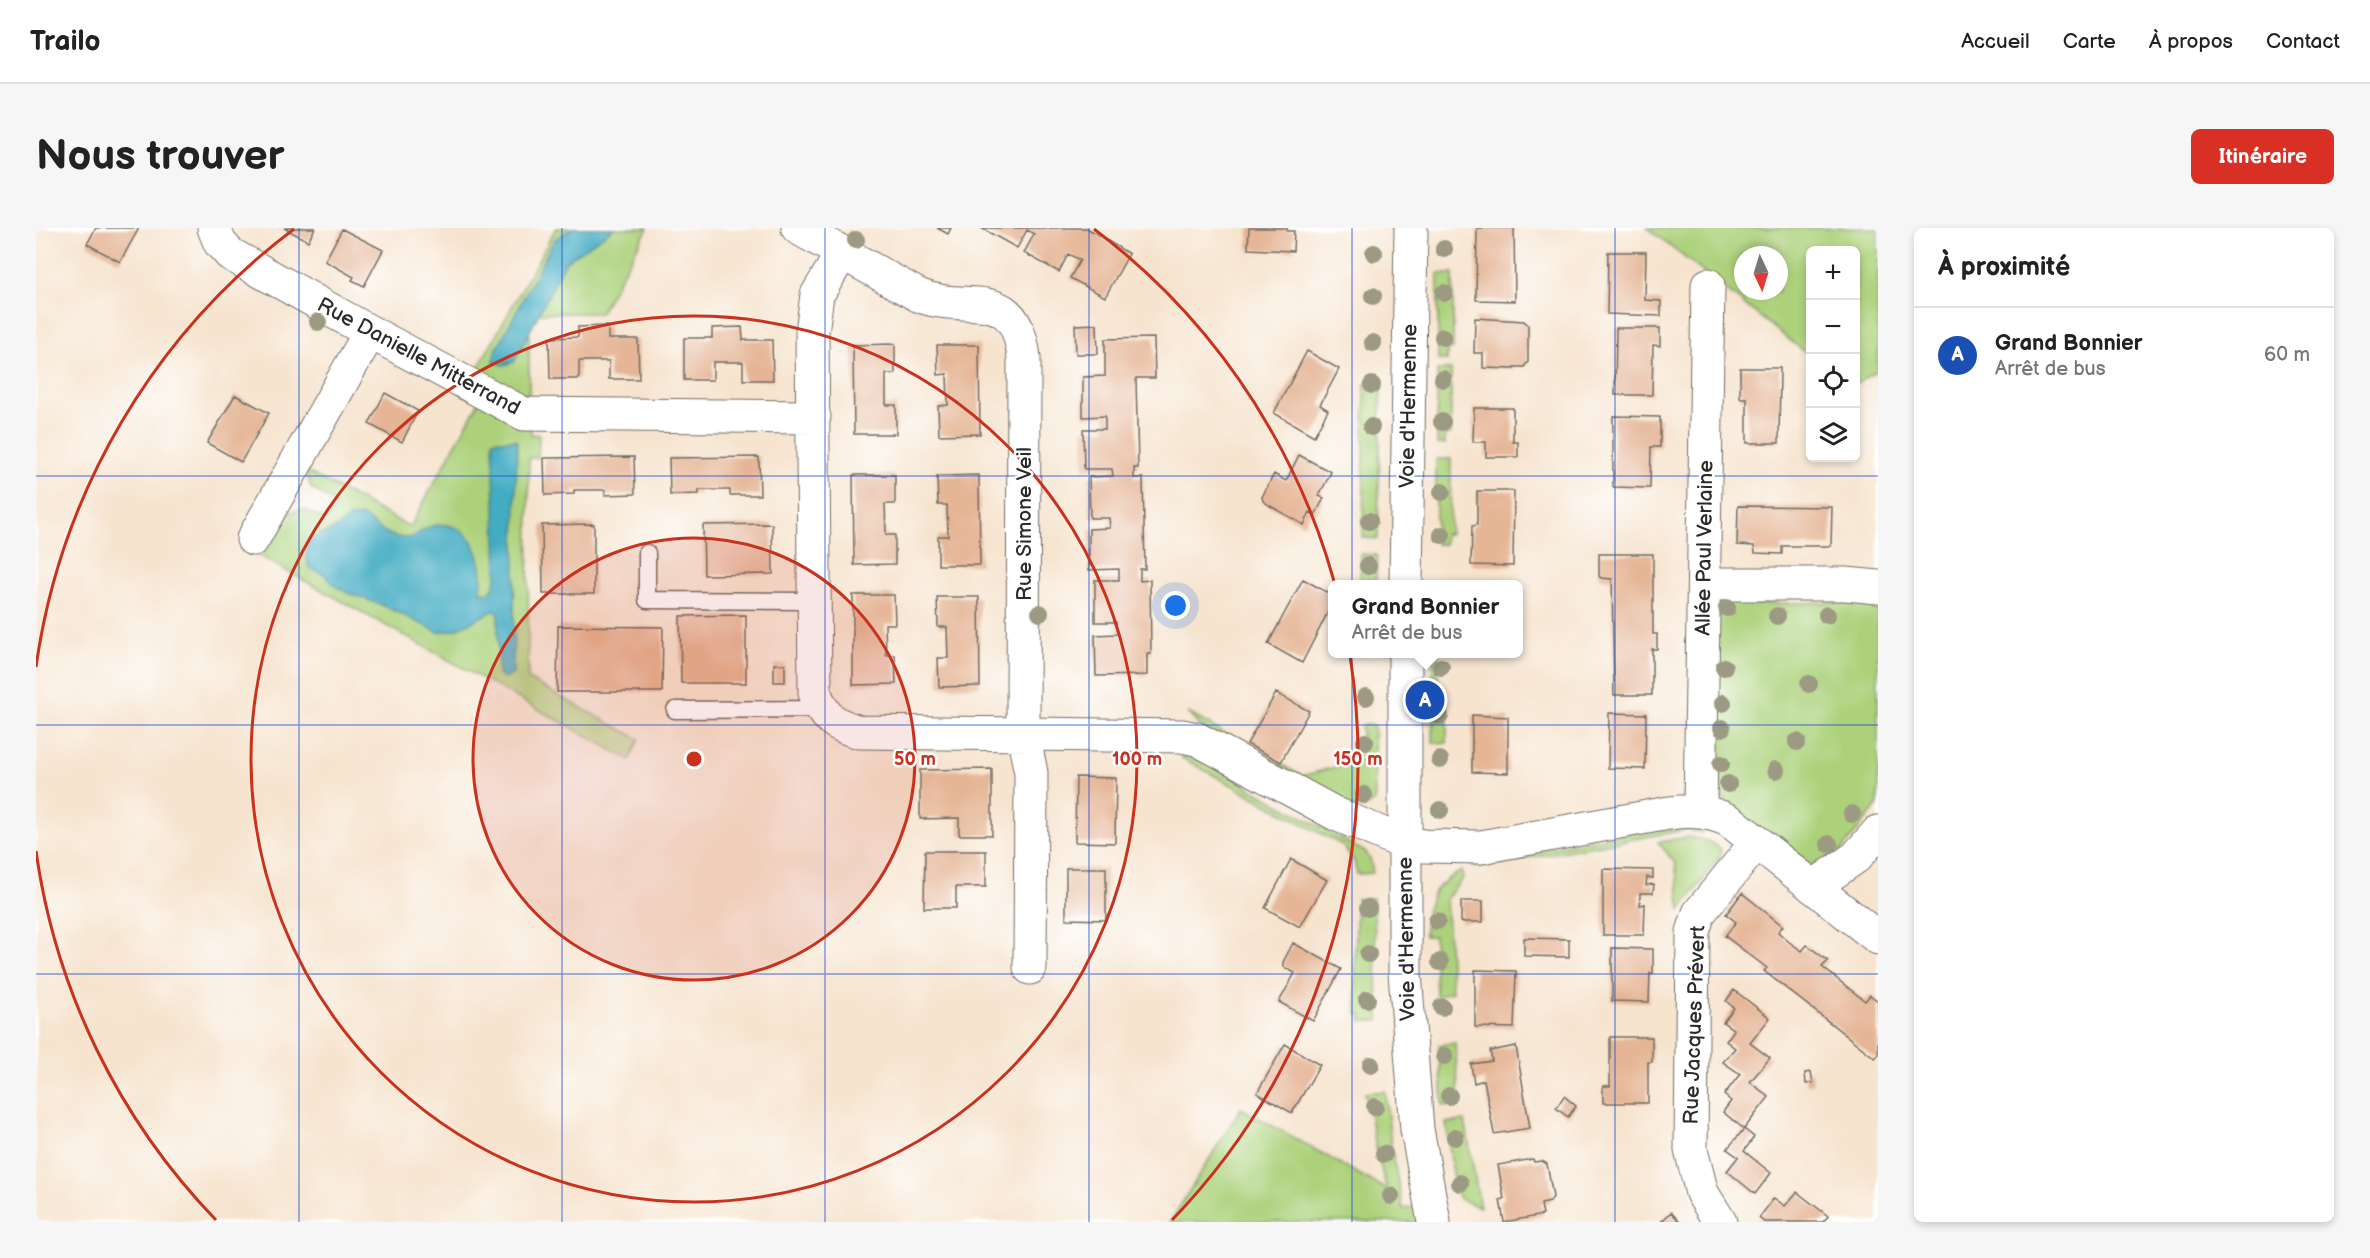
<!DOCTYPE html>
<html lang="fr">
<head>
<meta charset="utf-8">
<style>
  body { margin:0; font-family:"Balsamiq Sans",sans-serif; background:#f6f6f6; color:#222 }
  .controls { position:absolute; right:18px; top:18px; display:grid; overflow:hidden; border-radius:9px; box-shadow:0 3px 9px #0003 }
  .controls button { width:54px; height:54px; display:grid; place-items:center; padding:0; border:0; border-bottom:2px solid #e0e0e0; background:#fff; color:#222; font:30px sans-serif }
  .compass { position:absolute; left:1698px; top:18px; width:54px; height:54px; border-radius:50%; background:#fff; box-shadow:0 3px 9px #0003; rotate:176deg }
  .you { position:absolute; left:1140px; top:378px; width:21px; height:21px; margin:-15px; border:4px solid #fff; border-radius:50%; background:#1a73e8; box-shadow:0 0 0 9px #1a73e833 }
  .badge { display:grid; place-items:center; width:39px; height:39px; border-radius:50%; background:#d93025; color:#fff; font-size:20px; font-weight:700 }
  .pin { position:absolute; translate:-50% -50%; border:3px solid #fff; box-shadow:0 2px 6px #0006 }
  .popup { position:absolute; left:1292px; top:352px; width:195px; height:78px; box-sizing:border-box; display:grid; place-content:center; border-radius:9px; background:#fff; filter:drop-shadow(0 2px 4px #0005); font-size:20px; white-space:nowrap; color:#767676 }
  .popup b { font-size:22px; color:#222 }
  .popup::after { content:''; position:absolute; left:50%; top:100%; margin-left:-12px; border:12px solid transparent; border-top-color:#fff }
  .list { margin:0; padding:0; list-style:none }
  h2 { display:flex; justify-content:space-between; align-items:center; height:78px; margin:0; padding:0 24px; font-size:26px }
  h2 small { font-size:20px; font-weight:400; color:#767676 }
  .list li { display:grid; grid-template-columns:39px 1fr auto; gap:18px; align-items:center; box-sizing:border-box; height:96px; padding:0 24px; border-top:2px solid #e0e0e0 }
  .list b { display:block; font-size:22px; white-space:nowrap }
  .list p { margin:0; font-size:20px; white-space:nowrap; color:#767676 }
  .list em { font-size:20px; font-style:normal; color:#767676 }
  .icon { flex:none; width:33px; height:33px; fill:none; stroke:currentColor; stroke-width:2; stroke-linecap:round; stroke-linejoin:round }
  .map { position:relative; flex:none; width:1842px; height:994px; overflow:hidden; border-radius:9px }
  header { display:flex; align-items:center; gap:36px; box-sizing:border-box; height:84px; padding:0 30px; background:#fff; border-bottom:2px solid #e0e0e0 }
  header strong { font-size:28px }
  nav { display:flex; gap:33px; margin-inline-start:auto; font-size:21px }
  .intro { display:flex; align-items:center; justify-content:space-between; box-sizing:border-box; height:144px; padding:0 36px }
  h1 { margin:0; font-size:42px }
  .button { padding:15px 27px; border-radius:9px; background:#d93025; color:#fff; font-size:21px; font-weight:700 }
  main { display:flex; gap:36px; padding:0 36px }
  aside { flex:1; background:#fff; border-radius:9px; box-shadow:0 3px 9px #0003 }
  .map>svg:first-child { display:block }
</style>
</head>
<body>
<header>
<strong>Trailo</strong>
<nav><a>Accueil</a><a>Carte</a><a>À propos</a><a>Contact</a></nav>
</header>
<div class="intro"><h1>Nous trouver</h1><a class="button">Itinéraire</a></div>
<main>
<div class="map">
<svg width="1842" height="994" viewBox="0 0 1842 994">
  <rect width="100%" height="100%" fill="#fff"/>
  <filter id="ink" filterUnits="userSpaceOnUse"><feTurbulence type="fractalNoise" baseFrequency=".0167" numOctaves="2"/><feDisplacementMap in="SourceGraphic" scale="12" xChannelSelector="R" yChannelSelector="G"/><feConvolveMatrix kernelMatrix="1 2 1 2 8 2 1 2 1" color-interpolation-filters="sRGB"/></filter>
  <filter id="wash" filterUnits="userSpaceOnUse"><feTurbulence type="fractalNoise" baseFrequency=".008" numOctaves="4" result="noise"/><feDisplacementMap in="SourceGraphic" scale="24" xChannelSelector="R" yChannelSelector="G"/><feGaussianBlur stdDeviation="1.35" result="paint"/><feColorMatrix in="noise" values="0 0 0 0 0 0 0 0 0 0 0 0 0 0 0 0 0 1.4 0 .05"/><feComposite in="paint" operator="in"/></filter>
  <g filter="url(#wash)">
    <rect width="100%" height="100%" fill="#f6e4cf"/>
    <!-- green -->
    <path fill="#acd17a" stroke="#6c7e52" stroke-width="1.5" fill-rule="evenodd" d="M520,0H612L564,85H503L493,104V173L439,145Z
      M1611,0H1842V142L1820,156V22H1774V128ZM1707,27H1743V63H1707Z
      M1402,46H1417V121L1411,122V132H1402Z
      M1401,142H1415V205L1409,206V216H1401Z
      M1329,155H1345L1342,311L1327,310Z
      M444,172L494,195L495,206L503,207L502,230H493L492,451L603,511L594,532L220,326L247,287L266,281L291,292L301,277L275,260L270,243L374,299Z
      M1400,231H1415L1414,306H1409L1408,316H1400Z
      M1325,326L1341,327L1340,356H1324Z
      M1697,366L1708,376L1807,374L1842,377V577L1805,623L1773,639L1690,574L1681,563L1677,553L1679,388Z
      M1397,426H1402V491L1411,492V515H1397Z
      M1152,485L1266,548L1325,532V497H1338L1339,573L1331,578L1316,579L1163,498Z
      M1146,526L1156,528L1172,536L1329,624L1334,630L1337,645L1321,646L1318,633L1306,617L1146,530Z
      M1669,598L1667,605L1649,602L1440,639H1437L1436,637L1438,634L1615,601Z
      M1653,609L1671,613L1684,620L1685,627L1645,682L1639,635L1622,614Z
      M1426,643L1427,650L1410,671L1416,764L1400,768L1398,708H1389C1389,674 1395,658 1426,643Z
      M1337,670L1343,793H1326V787H1321L1319,734L1321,671Z
      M1419,815L1423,869H1418L1419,877L1407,878L1403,817Z
      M1349,863L1356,923L1367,981L1381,978L1385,994H1134L1205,880L1351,962L1341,925L1329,865Z
      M1429,893L1444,979L1423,971L1419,960L1410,895Z"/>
    <!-- water -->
    <path fill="#43acc2" stroke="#376c76" stroke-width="1.5" d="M536,0H578L530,33L478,134L467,137L458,134L459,124L518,12Z
      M457,212H481L477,446L470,450L462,447V384L457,383L419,402L402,404L346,377L312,365L299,358L288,346L273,340L270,325L273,311L300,300L313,290L327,288C340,298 350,308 367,310C380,311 386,300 397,298C436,289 450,334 445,364L452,365L457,360L461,348Z"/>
    <g id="blocks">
      <!-- building -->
      <path fill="#e5b595" d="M60,0H103L84,34L51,16Z
        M248,0H279L272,13Z
        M901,0H915L912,6Z
        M945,0H1051L1093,26L1069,69L1034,50L1044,32L1032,26L1023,44L988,25L998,6L991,2L981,20Z
        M1213,0H1251V3H1258L1257,23L1212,21Z
        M1441,0H1478L1479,73L1440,72Z
        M306,1L347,22L328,58L316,52L318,49L289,33Z
        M1572,24H1610L1609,72L1625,73V88L1571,86Z
        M1439,90L1488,93L1492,97V134L1488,139H1478V141L1447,140V125H1438Z
        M1061,96L1062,126H1040L1039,97Z
        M572,98V111H602L603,151H573V133H543V151H514L513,110L542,109V99Z
        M706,99L707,112H736L737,152H707V134H677V152H648V110H676V100Z
        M1580,100H1624V118L1617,117L1616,167H1579Z
        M1118,110L1119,150H1100L1102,240H1098V250H1107L1109,341H1104V353L1114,352L1115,426H1111V447L1060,448L1059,407L1081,406L1080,394H1059V352H1083V341L1053,342V301L1074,300L1073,290H1054L1053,249L1077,248L1076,241H1048L1047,201H1069V188L1047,189V149L1069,148V111Z
        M859,116V146H850V177H860V206H818L817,117Z
        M901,117H943L944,206L903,207L902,178L912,177L911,146L902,147Z
        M1271,123L1303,141L1284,177L1292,182L1278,208L1238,185Z
        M1704,140H1744L1743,215H1711V170H1704Z
        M349,165L382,183L366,214L333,196Z
        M199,167L233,185L205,234L171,215Z
        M1438,180H1477V214H1482V229H1450V214H1437Z
        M1577,188L1624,189V219H1615L1614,260L1577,259Z
        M1263,227L1295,244L1283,268L1288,270L1279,287L1274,284L1268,297L1236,279L1227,273L1226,269L1238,246L1250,253Z
        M598,229L599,266L569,267V262H538V266L509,267L508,230Z
        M723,229L724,267H694V262H663V266L634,267L633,230Z
        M817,247H859V276H849L850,307H859V336L818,337Z
        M943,247L944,337H902V308H912L911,277H902L901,248Z
        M1441,263H1478L1477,338L1435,337L1436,298L1441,297Z
        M1702,278L1796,279L1795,318H1746V326L1719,325L1718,318L1701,317Z
        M558,296V366H507L506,297Z
        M736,296L737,346L668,347L667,297Z
        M1563,326H1617V406H1621V421H1616V467H1578L1576,351L1565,350L1563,348Z
        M1267,351L1296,367V381L1294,386L1292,384L1266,435L1232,416Z
        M817,367H858L859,396H849L850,427H859L860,456L817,457Z
        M901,369H943L944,458L903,459L902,430H912L911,399H902Z
        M710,387V455H645L644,388Z
        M522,398L627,399L626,464H521Z
        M738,436H749V454H738Z
        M1240,465L1273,483L1245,534L1211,516Z
        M1573,485L1610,486L1609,541L1572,540Z
        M1436,487L1472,489V545L1436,544Z
        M956,541V607H923V590L884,591V542Z
        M1040,549L1080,550L1079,615L1039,614Z
        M889,623H950V659H920V680H888Z
        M1255,631L1291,652L1264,699L1229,680Z
        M1030,640H1070V692L1030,691Z
        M1567,641L1617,642V650L1611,649L1610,657L1618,656L1617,665H1604V677L1609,676L1608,707H1567Z
        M1706,665L1747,698L1742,704L1752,713L1766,723L1771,717L1792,733L1786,739L1829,773L1834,767L1842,773V827L1839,830L1728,743L1731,740L1689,708L1700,694L1690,686Z
        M1425,673H1447V694H1425Z
        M1488,710L1533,711V729L1488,728Z
        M1257,715L1305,741L1277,793L1243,774L1259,745L1248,739L1247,734Z
        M1576,720L1617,721V746L1614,745L1613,774L1576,773Z
        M1439,742L1480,743L1478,800L1439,799Z
        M1698,762L1734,790L1714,815L1734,830L1714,854L1733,869L1708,901L1687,884L1695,873L1688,867L1704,846L1687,834L1699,820L1690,813L1698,802L1687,794L1698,780L1690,773Z
        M1574,809H1616V834H1612V875H1567V858H1574Z
        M1249,816L1284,837L1256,885L1221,865Z
        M1480,818L1494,900L1458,906L1448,852L1438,855L1435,836L1456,833L1454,823Z
        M1775,844L1777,855L1770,856L1769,845Z
        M1528,868L1540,878L1532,889L1520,880Z
        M1708,901L1718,909L1708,923L1735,945L1719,966L1691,943L1702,929L1691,921Z
        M1497,931L1498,934L1506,933L1511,936L1517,969L1514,974L1505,976L1507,987L1468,994L1464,972L1468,971L1462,937Z
        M1761,964L1792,988L1787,994H1728L1723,990L1738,970L1749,978Z
        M1635,984L1643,993L1625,994Z"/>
    </g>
  </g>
  <g filter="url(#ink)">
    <use href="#blocks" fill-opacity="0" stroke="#726c64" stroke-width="1.5"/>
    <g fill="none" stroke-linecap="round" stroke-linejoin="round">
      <defs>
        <path id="lane" d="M611,325V372L779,373
          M639,482L785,481"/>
        <path id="street" d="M178,0L184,15L194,26L334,104L488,186L778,189
          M762,0L882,67C933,88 979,52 988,130L987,505L995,545L994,740
          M806,25L781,67L776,104L779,465C788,490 798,497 824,504L1146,508L1161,511L1300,586L1368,615L1388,618L1445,619L1633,585C1656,582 1674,583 1694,593L1842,710
          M217,311L334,104
          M1370,356L1375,0
          M1668,356H1810L1842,359
          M1369,426V745L1381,901L1398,994
          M1664,583L1672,57
          M1777,659L1820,629L1842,604
          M1684,994L1666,965L1655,922L1657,704L1663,685L1721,614"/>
      </defs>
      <!-- lane casing -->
      <use href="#lane" stroke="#726c64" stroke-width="19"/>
      <!-- street casing -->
      <use href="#street" stroke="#726c64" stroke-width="35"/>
      <!-- lane -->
      <use href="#lane" stroke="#fff" stroke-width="16"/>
      <!-- street -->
      <use href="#street" stroke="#fff" stroke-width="33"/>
    </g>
    <!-- trees -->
    <g fill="#9c9a82">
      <circle cx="820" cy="12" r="9"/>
      <circle cx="1408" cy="21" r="9"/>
      <circle cx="1338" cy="25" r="9"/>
      <circle cx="1408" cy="65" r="9"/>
      <circle cx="1337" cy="68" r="9"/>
      <circle cx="282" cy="94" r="9"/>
      <circle cx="1407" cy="109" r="9"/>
      <circle cx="1337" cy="115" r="9"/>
      <circle cx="1407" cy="151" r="9"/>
      <circle cx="1336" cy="157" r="9"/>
      <circle cx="1406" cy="194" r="9"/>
      <circle cx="1335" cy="199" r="9"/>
      <circle cx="1406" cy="264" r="9"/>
      <circle cx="1333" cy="293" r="9"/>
      <circle cx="1406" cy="307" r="9"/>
      <circle cx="1332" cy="338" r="9"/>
      <circle cx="1691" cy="380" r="9"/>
      <circle cx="1004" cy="385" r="9"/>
      <circle cx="1791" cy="387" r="9"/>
      <circle cx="1741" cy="388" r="9"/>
      <circle cx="1405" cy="439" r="9"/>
      <circle cx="1688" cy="439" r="9"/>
      <circle cx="1773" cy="456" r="9"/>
      <circle cx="1330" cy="469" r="9"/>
      <circle cx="1687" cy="475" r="9"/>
      <circle cx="1404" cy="488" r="9"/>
      <circle cx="1686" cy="500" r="9"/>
      <circle cx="1329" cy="514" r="9"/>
      <circle cx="1761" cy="514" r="9"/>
      <circle cx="1404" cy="532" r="9"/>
      <circle cx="1685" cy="536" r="9"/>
      <circle cx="1740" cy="542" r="9"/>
      <circle cx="1692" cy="556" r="9"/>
      <circle cx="1328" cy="567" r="9"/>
      <circle cx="1404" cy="582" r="9"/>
      <circle cx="1816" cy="586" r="9"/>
      <circle cx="1793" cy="616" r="9"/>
      <circle cx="1332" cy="680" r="9"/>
      <circle cx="1401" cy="693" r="9"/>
      <circle cx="1332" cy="726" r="9"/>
      <circle cx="1404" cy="734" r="9"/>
      <circle cx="1331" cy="771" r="9"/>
      <circle cx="1406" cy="779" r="9"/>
      <circle cx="1409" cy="828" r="9"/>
      <circle cx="1335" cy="837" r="9"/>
      <circle cx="1413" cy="868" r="9"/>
      <circle cx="1339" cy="879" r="9"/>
      <circle cx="1419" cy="909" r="9"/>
      <circle cx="1348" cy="926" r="9"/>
      <circle cx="1424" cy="955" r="9"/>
      <circle cx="1355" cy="968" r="9"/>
    </g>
  </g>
  <!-- grid -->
  <path fill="none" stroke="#1d4ed8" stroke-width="1.5" stroke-opacity="0.55" d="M263,0V994M526,0V994M789,0V994M1053,0V994M1316,0V994M1579,0V994M0,248H1842M0,497H1842M0,746H1842"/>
  <!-- distance rings -->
  <circle cx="658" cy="531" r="221" fill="#c8321e" fill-opacity=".12"/>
  <g fill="none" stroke="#c8321e" stroke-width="3">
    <circle cx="658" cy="531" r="221"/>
    <circle cx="658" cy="531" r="443"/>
    <path d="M180 992A664 664 0 0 1 0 623M0 439A664 664 0 0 1 258 1M1058 1A664 664 0 0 1 1136 992"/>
  </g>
  <g text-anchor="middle" stroke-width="5" stroke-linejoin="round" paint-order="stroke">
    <!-- street labels -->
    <g font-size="21" fill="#2b2b2b" stroke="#fff">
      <text transform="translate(383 128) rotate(28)" y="7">Rue Danielle Mitterrand</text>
      <text transform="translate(1372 178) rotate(-89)" y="7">Voie d'Hermenne</text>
      <text transform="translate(988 296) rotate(-90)" y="7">Rue Simone Veil</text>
      <text transform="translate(1668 320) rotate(-89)" y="7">Allée Paul Verlaine</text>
      <text transform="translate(1370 711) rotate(-91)" y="7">Voie d'Hermenne</text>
      <text transform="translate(1658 797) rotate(-88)" y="7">Rue Jacques Prévert</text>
    </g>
  </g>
  <circle cx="658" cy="531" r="9" fill="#c8321e" stroke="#fff" stroke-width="3"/>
  <g font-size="18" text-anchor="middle" font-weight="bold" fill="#c8321e" stroke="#fff" stroke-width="5" stroke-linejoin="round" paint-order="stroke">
    <text x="879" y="537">50 m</text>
    <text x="1101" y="537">100 m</text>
    <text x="1322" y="537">150 m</text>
  </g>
</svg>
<div class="controls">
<button>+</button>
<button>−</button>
<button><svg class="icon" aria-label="locate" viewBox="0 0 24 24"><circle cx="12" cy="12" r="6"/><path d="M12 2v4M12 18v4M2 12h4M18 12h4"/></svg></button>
<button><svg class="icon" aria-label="layers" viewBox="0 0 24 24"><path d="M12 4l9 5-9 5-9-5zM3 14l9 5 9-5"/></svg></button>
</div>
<svg class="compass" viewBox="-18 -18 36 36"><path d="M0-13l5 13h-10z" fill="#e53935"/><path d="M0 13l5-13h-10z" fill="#767676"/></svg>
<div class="you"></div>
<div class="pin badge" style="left:1389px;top:472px;background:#1a4fb4">A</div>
<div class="popup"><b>Grand Bonnier</b>Arrêt de bus</div>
</div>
<aside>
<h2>À proximité<small></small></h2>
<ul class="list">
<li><span class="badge" style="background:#1a4fb4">A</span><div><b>Grand Bonnier</b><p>Arrêt de bus</p></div><em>60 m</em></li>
</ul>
</aside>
</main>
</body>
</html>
